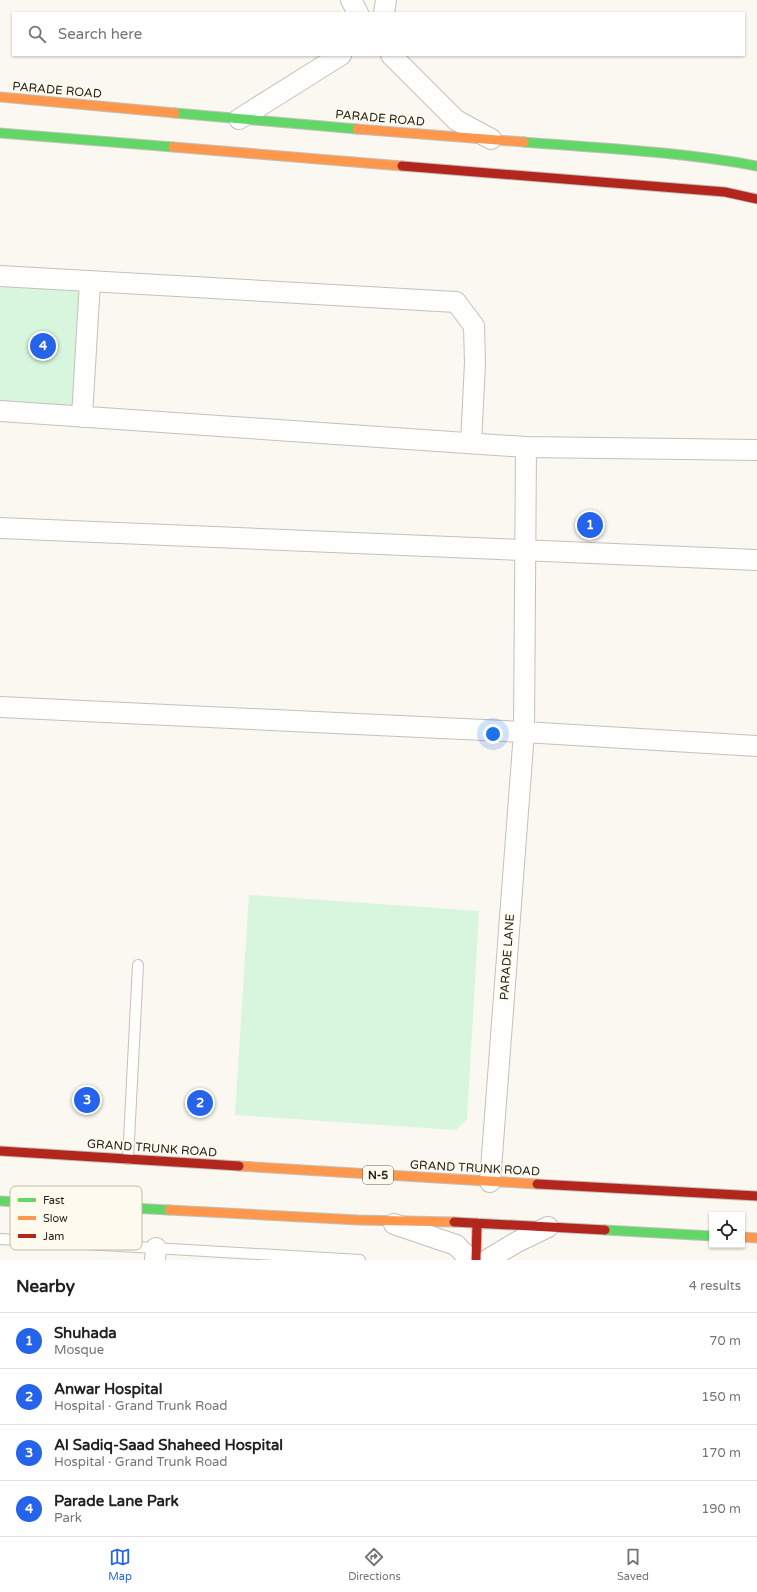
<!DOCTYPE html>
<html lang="en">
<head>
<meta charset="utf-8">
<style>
  body { margin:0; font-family:"Varela Round",sans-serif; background:#f2f2f2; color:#202124 }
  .controls { position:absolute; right:12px; bottom:12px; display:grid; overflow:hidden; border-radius:0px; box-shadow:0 1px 3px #0004 }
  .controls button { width:36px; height:36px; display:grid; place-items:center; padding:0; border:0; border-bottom:1px solid #e0e0e0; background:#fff; color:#202124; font:20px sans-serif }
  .you { position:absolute; left:493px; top:734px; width:14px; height:14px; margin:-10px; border:3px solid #fff; border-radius:50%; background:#1a73e8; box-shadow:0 0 0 6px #1a73e833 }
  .badge { display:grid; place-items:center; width:26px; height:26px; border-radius:50%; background:#2563eb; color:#fff; font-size:13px; font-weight:700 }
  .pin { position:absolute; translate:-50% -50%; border:2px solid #fff; box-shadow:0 1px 4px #0006 }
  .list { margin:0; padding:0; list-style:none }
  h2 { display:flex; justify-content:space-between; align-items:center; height:52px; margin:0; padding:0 16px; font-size:17px }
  h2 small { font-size:13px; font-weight:400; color:#757577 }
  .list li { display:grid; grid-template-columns:26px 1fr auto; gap:12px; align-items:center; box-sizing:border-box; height:56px; padding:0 16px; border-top:1px solid #e0e0e0 }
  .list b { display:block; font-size:15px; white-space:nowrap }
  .list p { margin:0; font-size:13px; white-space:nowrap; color:#757577 }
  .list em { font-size:13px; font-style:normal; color:#757577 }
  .icon { flex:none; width:22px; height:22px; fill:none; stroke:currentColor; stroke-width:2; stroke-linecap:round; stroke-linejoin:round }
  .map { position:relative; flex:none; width:757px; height:1260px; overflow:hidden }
  .search { position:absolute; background:#fff; box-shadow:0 1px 3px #0004; left:12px; right:12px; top:12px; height:44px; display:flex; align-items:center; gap:10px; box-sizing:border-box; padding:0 14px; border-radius:0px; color:#757577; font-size:15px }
  .sheet { height:276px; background:#fff }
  nav { display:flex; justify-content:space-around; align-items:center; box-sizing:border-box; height:56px; border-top:1px solid #e0e0e0; background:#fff; font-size:11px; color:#757577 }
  nav a { display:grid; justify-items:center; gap:2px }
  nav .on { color:#2563eb }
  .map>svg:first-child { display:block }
</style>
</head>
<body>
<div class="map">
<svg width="757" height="1260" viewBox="0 0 757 1260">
  <rect width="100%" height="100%" fill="#faf8f1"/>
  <!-- green -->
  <path fill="#d8f5de" d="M0,276L90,281L82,417L0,411Z
    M249,895L479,911L467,1119L456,1130L235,1115Z"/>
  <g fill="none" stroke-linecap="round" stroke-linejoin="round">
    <defs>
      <path id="lane" d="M128,1159L138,965
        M0,1239L360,1260"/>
      <path id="street" d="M351,0L358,13
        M384,13L386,0
        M391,55L456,120L491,139
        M239,119L341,55
        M0,276L456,302L474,326L475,363L471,443
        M0,411L526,447L757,450
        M82,417L90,281
        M0,528L757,560
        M0,707L524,732L757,746
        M490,1182L524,732L526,447
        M394,1224L456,1245L470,1260
        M155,1260L156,1248
        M487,1260L517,1242L548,1227"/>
      <path id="fast" d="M175,113L357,129
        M0,133L173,147
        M524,142C600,148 682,152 757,166
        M0,1201L169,1210
        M605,1230L712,1236"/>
      <path id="slow" d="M0,97L175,113
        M357,129L524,142
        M173,147L402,166
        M239,1166L537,1184
        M169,1210L358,1220L454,1222
        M742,1237L757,1238"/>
      <path id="jam" d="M402,166L725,192L757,199
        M0,1151L239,1166
        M537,1184L757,1196
        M454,1222L605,1230
        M476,1260L477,1223"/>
    </defs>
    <!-- lane casing -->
    <use href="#lane" stroke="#c4c1ba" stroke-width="12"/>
    <!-- street casing -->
    <use href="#street" stroke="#c4c1ba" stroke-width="22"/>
    <!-- fast casing -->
    <use href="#fast" stroke="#c4c1ba" stroke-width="11"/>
    <!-- slow casing -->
    <use href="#slow" stroke="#c4c1ba" stroke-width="11"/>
    <!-- jam casing -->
    <use href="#jam" stroke="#c4c1ba" stroke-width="11"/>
    <!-- lane -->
    <use href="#lane" stroke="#fefefd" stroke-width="10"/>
    <!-- street -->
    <use href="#street" stroke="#fefefd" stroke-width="20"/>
    <!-- fast -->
    <use href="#fast" stroke="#63d668" stroke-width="9"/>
    <!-- slow -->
    <use href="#slow" stroke="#ff974d" stroke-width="9"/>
    <!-- jam -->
    <use href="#jam" stroke="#b3261e" stroke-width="9"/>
  </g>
  <g text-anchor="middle" stroke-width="3" stroke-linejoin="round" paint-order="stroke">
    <!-- shield labels -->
    <rect fill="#fefaed" stroke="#66645a" stroke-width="1" x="363" y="1166" width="30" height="18" rx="3"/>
    <g font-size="11" font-weight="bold" fill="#25231b">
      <text x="378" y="1179">N-5</text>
    </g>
    <!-- street labels -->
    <g font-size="12" fill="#25231b" stroke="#fefaed">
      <text transform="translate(57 90) rotate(5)" y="4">PARADE ROAD</text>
      <text transform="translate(380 118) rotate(5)" y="4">PARADE ROAD</text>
      <text transform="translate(507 957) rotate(-86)" y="4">PARADE LANE</text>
      <text transform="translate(152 1148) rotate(4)" y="4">GRAND TRUNK ROAD</text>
      <text transform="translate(475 1168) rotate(3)" y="4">GRAND TRUNK ROAD</text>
    </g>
  </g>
  <!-- legend -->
  <rect x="10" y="1186" width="132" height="64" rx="6" fill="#fefaed" stroke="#bdbaae" stroke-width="1"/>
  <rect x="18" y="1198" width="18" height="4" fill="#63d668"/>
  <rect x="18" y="1216" width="18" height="4" fill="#ff974d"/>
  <rect x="18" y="1234" width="18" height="4" fill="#b3261e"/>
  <g font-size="11" fill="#25231b">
    <text x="43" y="1204">Fast</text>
    <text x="43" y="1222">Slow</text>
    <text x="43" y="1240">Jam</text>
  </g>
</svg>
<div class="controls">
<button><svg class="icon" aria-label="locate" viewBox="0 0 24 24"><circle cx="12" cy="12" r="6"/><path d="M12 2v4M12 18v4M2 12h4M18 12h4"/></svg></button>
</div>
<div class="you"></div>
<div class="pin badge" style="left:590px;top:525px">1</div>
<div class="pin badge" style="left:200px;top:1103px">2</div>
<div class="pin badge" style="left:87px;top:1100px">3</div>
<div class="pin badge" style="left:43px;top:346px">4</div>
<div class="search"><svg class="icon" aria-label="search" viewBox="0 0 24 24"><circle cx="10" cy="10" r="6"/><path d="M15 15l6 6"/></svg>Search here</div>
</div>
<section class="sheet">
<h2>Nearby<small>4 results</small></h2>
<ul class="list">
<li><span class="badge">1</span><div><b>Shuhada</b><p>Mosque</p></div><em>70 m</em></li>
<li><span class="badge">2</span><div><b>Anwar Hospital</b><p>Hospital · Grand Trunk Road</p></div><em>150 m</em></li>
<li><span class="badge">3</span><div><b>Al Sadiq-Saad Shaheed Hospital</b><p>Hospital · Grand Trunk Road</p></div><em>170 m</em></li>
<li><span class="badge">4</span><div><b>Parade Lane Park</b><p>Park</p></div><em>190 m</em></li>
</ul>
</section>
<nav>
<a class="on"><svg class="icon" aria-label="map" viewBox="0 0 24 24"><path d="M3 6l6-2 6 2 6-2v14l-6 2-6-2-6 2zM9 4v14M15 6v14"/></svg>Map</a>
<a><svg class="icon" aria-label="directions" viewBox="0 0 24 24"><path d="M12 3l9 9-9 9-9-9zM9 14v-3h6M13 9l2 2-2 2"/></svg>Directions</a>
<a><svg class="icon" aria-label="saved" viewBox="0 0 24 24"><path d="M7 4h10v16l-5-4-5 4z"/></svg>Saved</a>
</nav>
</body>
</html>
